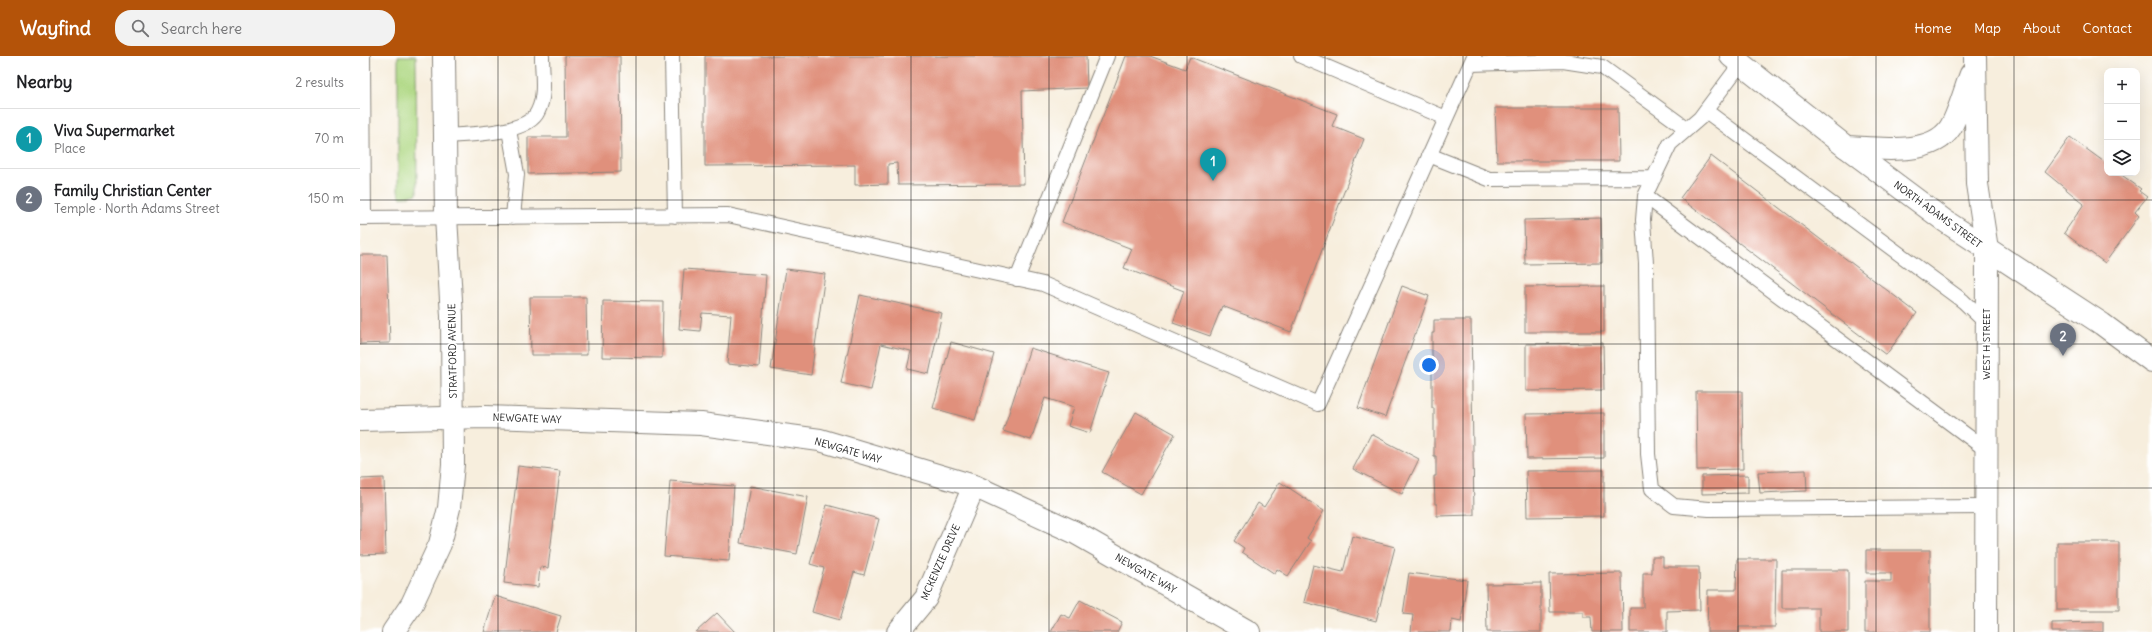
<!DOCTYPE html>
<html lang="en">
<head>
<meta charset="utf-8">
<style>
  body { margin:0; font-family:Delius,sans-serif; background:#f2f2f2; color:#202124 }
  .controls { position:absolute; right:12px; top:12px; display:grid; overflow:hidden; border-radius:8px; box-shadow:0 4px 16px #0002 }
  .controls button { width:36px; height:36px; display:grid; place-items:center; padding:0; border:0; border-bottom:1px solid #e0e0e0; background:#fff; color:#202124; font:20px sans-serif }
  .you { position:absolute; left:1069px; top:309px; width:14px; height:14px; margin:-10px; border:3px solid #fff; border-radius:50%; background:#1a73e8; box-shadow:0 0 0 6px #1a73e833 }
  .badge { display:grid; place-items:center; width:26px; height:26px; border-radius:50%; background:#b45309; color:#fff; font-size:13px; font-weight:700 }
  .pin { position:absolute; translate:-50% -33px; filter:drop-shadow(0 1px 2px #0008) }
  .pin::after { content:''; position:absolute; top:21px; width:14px; height:12px; background:inherit; clip-path:polygon(0 0,100% 0,50% 100%) }
  .list { margin:0; padding:0; list-style:none }
  h2 { display:flex; justify-content:space-between; align-items:center; height:52px; margin:0; padding:0 16px; font-size:17px }
  h2 small { font-size:13px; font-weight:400; color:#757577 }
  .list li { display:grid; grid-template-columns:26px 1fr auto; gap:12px; align-items:center; box-sizing:border-box; height:60px; padding:0 16px; border-top:1px solid #e0e0e0 }
  .list b { display:block; font-size:15px; white-space:nowrap }
  .list p { margin:0; font-size:13px; white-space:nowrap; color:#757577 }
  .list em { font-size:13px; font-style:normal; color:#757577 }
  .icon { flex:none; width:22px; height:22px; fill:none; stroke:currentColor; stroke-width:2; stroke-linecap:round; stroke-linejoin:round }
  .map { position:relative; flex:none; width:1792px; height:576px; overflow:hidden }
  header { display:flex; align-items:center; gap:24px; box-sizing:border-box; height:56px; padding:0 20px; background:#b45309; color:#fff }
  header strong { font-size:19px }
  nav { display:flex; gap:22px; margin-inline-start:auto; font-size:14px }
  .search { width:280px; height:36px; background:#f2f2f2; display:flex; align-items:center; gap:10px; box-sizing:border-box; padding:0 14px; border-radius:16px; color:#757577; font-size:15px }
  main { display:flex }
  aside { flex:1; background:#fff }
  .map>svg:first-child { display:block }
</style>
</head>
<body>
<header>
<strong>Wayfind</strong>
<div class="search"><svg class="icon" aria-label="search" viewBox="0 0 24 24"><circle cx="10" cy="10" r="6"/><path d="M15 15l6 6"/></svg>Search here</div>
<nav><a>Home</a><a>Map</a><a>About</a><a>Contact</a></nav>
</header>
<main>
<aside>
<h2>Nearby<small>2 results</small></h2>
<ul class="list">
<li><span class="badge" style="background:#0f9aa8">1</span><div><b>Viva Supermarket</b><p>Place</p></div><em>70 m</em></li>
<li><span class="badge" style="background:#6b7280">2</span><div><b>Family Christian Center</b><p>Temple · North Adams Street</p></div><em>150 m</em></li>
</ul>
</aside>
<div class="map">
<svg width="1792" height="576" viewBox="0 0 1792 576">
  <rect width="100%" height="100%" fill="#fff"/>
  <filter id="ink" filterUnits="userSpaceOnUse"><feTurbulence type="fractalNoise" baseFrequency=".025" numOctaves="2"/><feDisplacementMap in="SourceGraphic" scale="8" xChannelSelector="R" yChannelSelector="G"/><feConvolveMatrix kernelMatrix="1 2 1 2 8 2 1 2 1" color-interpolation-filters="sRGB"/></filter>
  <filter id="wash" filterUnits="userSpaceOnUse"><feTurbulence type="fractalNoise" baseFrequency=".012" numOctaves="4" result="noise"/><feDisplacementMap in="SourceGraphic" scale="16" xChannelSelector="R" yChannelSelector="G"/><feGaussianBlur stdDeviation="0.9" result="paint"/><feColorMatrix in="noise" values="0 0 0 0 0 0 0 0 0 0 0 0 0 0 0 0 0 1.4 0 .05"/><feComposite in="paint" operator="in"/></filter>
  <g filter="url(#wash)">
    <rect width="100%" height="100%" fill="#f7eedd"/>
    <!-- green -->
    <path fill="#afd883" stroke="#667a50" d="M38,0H56L57,138L41,142L38,135Z"/>
    <g id="blocks">
      <!-- building -->
      <path fill="#e0907b" d="M205,0H260L261,116L168,118V81H206Z
        M345,0H726L727,32L662,35L664,128L538,129L537,107L528,108V128L495,129V109L345,110Z
        M766,0H790L825,13L830,1L977,58L972,70L1004,83L931,276L862,250L850,280L813,267L824,235L764,212L772,193L702,166Z
        M1135,52H1258L1259,105H1137Z
        M1710,81L1747,108V117H1759L1781,133L1779,135L1787,141L1775,156L1779,160L1745,207L1704,177L1724,148L1685,116Z
        M1351,100L1557,257L1526,299L1320,142Z
        M1241,162L1242,207L1165,208L1164,164Z
        M0,199H27L30,287L0,288Z
        M324,213L406,219L399,311L367,308L371,259L342,257L340,275L319,273Z
        M426,213L465,218L451,319L411,313Z
        M1042,230L1069,240L1025,361L998,352Z
        M1244,230V276H1165V231Z
        M500,239L582,257L569,318L547,313L551,295L521,288L511,334L481,327Z
        M170,241H226L227,299H171Z
        M243,245L303,246L302,302L242,301Z
        M1074,264H1111L1114,459L1077,460V448H1075L1074,420H1076V400H1074V352H1072V277H1074Z
        M591,286L634,298L615,364L573,352Z
        M1243,287L1244,334L1166,335V288Z
        M670,292L749,317L730,377L708,370L714,351L685,342L671,384L643,375Z
        M1336,335H1382L1383,413L1337,414Z
        M776,356L815,378L781,438L742,416Z
        M1244,357V402L1167,403L1166,358Z
        M1011,378L1059,403L1042,438L993,413Z
        M158,410L200,415L188,512L180,511L178,531L144,527Z
        M1244,414V460L1167,461L1166,415Z
        M1446,414L1447,435L1400,437L1398,416Z
        M1388,419V437L1342,438V420Z
        M24,422L26,498L0,499V423Z
        M310,425L374,430L369,505L304,500Z
        M920,426L964,455L947,482L951,485L928,520L917,513L915,518L882,496L884,492L874,485L898,447L904,451Z
        M390,430L448,441L437,498L380,487Z
        M467,449L519,463L504,519L494,516L480,564L452,556L464,512L450,508Z
        M992,480L1035,491L1016,565L944,546L953,509L983,516Z
        M1697,486H1759V554H1697Z
        M1506,494H1570V576H1505V525H1531V517H1506Z
        M1292,501H1303V511H1339L1340,554L1307,555V576H1270V552H1283V517H1292Z
        M1377,503H1416L1415,571H1379V576H1347L1348,534H1376Z
        M1422,514H1488V576H1459V552H1422Z
        M1049,517L1107,524L1101,566L1092,564L1091,576H1051L1053,559L1043,558Z
        M1262,517L1263,576H1232L1231,561H1223V556H1190L1189,518Z
        M1181,527V576H1127L1126,528Z
        M135,540L201,560L196,576H124Z
        M720,544L762,566L757,576H691L701,558L710,562Z
        M357,557L375,576H336Z
        M1743,566V576H1692V567Z"/>
    </g>
  </g>
  <g filter="url(#ink)">
    <use href="#blocks" fill-opacity="0" stroke="#8a857c" stroke-width="1"/>
    <g fill="none" stroke-linecap="round" stroke-linejoin="round">
      <defs>
        <path id="lane" d="M3,0L4,162
          M312,0L315,160
          M941,0L1086,62
          M1197,0L1203,5L1242,11L1327,73
          M1381,7L1340,62L1310,88L1285,140L1283,164L1286,207L1288,398L1292,433L1314,450L1349,453L1625,451
          M1111,8L1203,5
          M1346,55L1603,245L1626,267
          M149,74L157,118L153,161
          M85,80C107,78 168,79 178,55C186,39 182,18 182,0
          M1069,99L1129,123L1294,122
          M1285,140L1625,393
          M0,162L368,159L683,228L958,348L1114,0
          M657,223L747,0"/>
        <path id="street" d="M1615,0L1617,128L1627,193L1626,576
          M1486,91C1515,92 1571,101 1590,72C1598,60 1605,33 1611,18
          M0,364L125,361L341,368L460,384L614,430L714,476L889,576
          M538,576L566,542L614,430"/>
        <path id="secondary" d="M1371,0L1486,91L1585,165L1742,268L1792,305
          M33,576L52,548L80,488L89,452L93,408L92,260L86,161L84,0"/>
      </defs>
      <!-- lane casing -->
      <use href="#lane" stroke="#8a857c" stroke-width="16"/>
      <!-- street casing -->
      <use href="#street" stroke="#8a857c" stroke-width="24"/>
      <!-- secondary casing -->
      <use href="#secondary" stroke="#8a857c" stroke-width="24"/>
      <!-- lane -->
      <use href="#lane" stroke="#fff" stroke-width="14"/>
      <!-- street -->
      <use href="#street" stroke="#fff" stroke-width="22"/>
      <!-- secondary -->
      <use href="#secondary" stroke="#fff" stroke-width="22"/>
    </g>
  </g>
  <!-- grid -->
  <path fill="none" stroke="#1c1c1c" stroke-width="1" stroke-opacity="0.55" d="M138,0V576M276,0V576M414,0V576M551,0V576M689,0V576M827,0V576M965,0V576M1103,0V576M1241,0V576M1378,0V576M1516,0V576M1654,0V576M0,144H1792M0,288H1792M0,432H1792"/>
  <g text-anchor="middle" stroke-width="3.5" stroke-linejoin="round" paint-order="stroke">
    <!-- street labels -->
    <g font-size="10" fill="#1c1c1c" stroke="#fff">
      <text transform="translate(1578 158) rotate(36)" y="4">NORTH ADAMS STREET</text>
      <text transform="translate(1626 288) rotate(-90)" y="4">WEST H STREET</text>
      <text transform="translate(92 295) rotate(-91)" y="4">STRATFORD AVENUE</text>
      <text transform="translate(167 362) rotate(2)" y="4">NEWGATE WAY</text>
      <text transform="translate(488 394) rotate(16)" y="4">NEWGATE WAY</text>
      <text transform="translate(580 506) rotate(-66)" y="4">MCKENZIE DRIVE</text>
      <text transform="translate(786 517) rotate(30)" y="4">NEWGATE WAY</text>
    </g>
  </g>
</svg>
<div class="controls">
<button>+</button>
<button>−</button>
<button><svg class="icon" aria-label="layers" viewBox="0 0 24 24"><path d="M12 4l9 5-9 5-9-5zM3 14l9 5 9-5"/></svg></button>
</div>
<div class="you"></div>
<div class="pin badge" style="left:853px;top:125px;background:#0f9aa8">1</div>
<div class="pin badge" style="left:1703px;top:300px;background:#6b7280">2</div>
</div>
</main>
</body>
</html>
